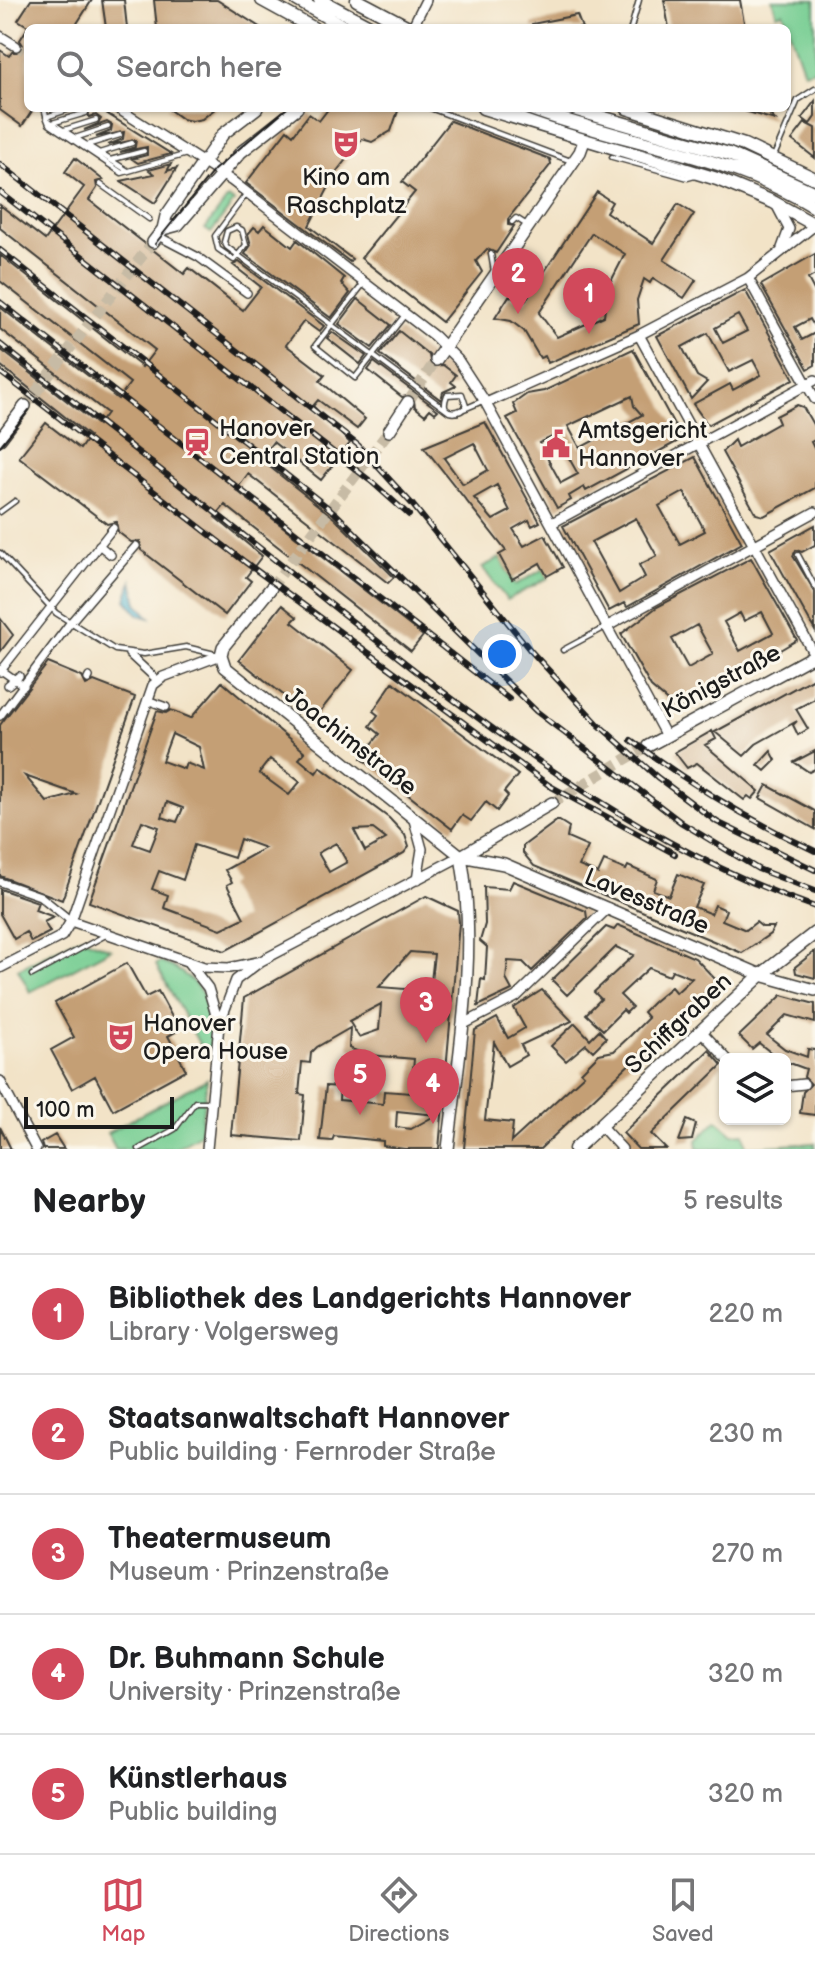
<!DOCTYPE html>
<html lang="en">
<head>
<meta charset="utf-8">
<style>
  body { margin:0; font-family:"Balsamiq Sans",sans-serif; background:#f6f6f6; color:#202124 }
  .controls { position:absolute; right:24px; bottom:24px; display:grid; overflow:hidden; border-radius:12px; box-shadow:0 2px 6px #0004 }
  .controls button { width:72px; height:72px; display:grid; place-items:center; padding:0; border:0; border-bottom:2px solid #e0e0e0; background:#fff; color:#202124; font:40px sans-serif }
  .scale { position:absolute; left:24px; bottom:20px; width:150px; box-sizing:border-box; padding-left:8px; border:4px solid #1c1c1c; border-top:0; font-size:22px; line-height:28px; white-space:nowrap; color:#1c1c1c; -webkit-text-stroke:6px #fbf7ec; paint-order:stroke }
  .you { position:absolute; left:502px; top:654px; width:28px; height:28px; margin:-20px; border:6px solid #fff; border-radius:50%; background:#1a73e8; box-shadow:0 0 0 12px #1a73e833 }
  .badge { display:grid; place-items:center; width:52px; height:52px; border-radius:50%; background:#d1495b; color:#fff; font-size:26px; font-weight:700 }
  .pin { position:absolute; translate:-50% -66px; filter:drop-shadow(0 2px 4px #0008) }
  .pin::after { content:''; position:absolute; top:42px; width:28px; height:24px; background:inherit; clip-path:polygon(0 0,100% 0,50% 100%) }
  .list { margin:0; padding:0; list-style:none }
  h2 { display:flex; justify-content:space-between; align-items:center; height:104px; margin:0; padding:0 32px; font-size:34px }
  h2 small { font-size:26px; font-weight:400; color:#757577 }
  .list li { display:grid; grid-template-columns:52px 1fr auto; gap:24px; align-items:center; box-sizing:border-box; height:120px; padding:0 32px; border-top:2px solid #e0e0e0 }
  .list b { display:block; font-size:30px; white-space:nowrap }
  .list p { margin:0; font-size:26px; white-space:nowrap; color:#757577 }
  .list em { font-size:26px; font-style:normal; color:#757577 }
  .icon { flex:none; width:44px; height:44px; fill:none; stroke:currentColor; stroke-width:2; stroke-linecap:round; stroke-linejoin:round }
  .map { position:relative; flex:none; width:815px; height:1149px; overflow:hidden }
  .search { position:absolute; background:#fff; box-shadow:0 2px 6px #0004; left:24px; right:24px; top:24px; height:88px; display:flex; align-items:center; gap:20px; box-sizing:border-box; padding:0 28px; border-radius:12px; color:#757577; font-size:30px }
  .sheet { height:704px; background:#fff }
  nav { display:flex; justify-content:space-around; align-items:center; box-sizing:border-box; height:112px; border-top:2px solid #e0e0e0; background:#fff; font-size:22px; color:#757577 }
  nav a { display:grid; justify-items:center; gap:4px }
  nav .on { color:#d1495b }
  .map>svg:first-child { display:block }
</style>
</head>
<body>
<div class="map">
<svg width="815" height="1149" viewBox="0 0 815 1149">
  <rect width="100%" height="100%" fill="#fbf7ec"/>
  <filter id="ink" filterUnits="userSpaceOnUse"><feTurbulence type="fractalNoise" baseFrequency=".0125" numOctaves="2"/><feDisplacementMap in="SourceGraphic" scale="16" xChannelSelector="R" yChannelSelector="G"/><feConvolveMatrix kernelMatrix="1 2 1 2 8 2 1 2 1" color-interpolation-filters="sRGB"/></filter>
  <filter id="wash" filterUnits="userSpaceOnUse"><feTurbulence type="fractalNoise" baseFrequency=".006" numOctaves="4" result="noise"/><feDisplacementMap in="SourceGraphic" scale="32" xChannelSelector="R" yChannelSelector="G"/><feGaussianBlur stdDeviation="1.8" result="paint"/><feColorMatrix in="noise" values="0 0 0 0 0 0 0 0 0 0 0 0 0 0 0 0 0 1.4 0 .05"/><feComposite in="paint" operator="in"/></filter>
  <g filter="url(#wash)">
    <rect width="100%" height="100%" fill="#f2e3c7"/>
    <!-- green -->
    <path fill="#76cd92" stroke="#497457" stroke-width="2" d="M772,0H815V69L804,72L783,12L777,14Z
      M228,198L234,202L211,233L205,229Z
      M500,558L515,585L544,569L548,578L507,600L482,567Z
      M80,937L111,949L30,992L18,969Z
      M160,962C192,973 215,999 212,1034C211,1043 212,1052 207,1058L156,965Z
      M207,1079L200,1134L174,1149H116L107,1133Z
      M717,1120L733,1134L744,1133L747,1147L815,1143V1149H698L697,1140Z"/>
    <!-- water -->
    <path fill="#4db0cc" stroke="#346674" stroke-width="2" d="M132,581L137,603L150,618L139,615L126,600Z"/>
    <g id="blocks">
      <!-- building -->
      <path fill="#c49f75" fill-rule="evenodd" d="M31,0H92L74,28H31L18,20Z
        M102,0H124L127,28H106Z
        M154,0H217L261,28H157Z
        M664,0H740L745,28H669Z
        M577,15L582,28H532V24Z
        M28,27V108H34L22,126L0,110V50L9,56L12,52H20L23,45L20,40Z
        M815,101V117L810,124L802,118Z
        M78,108H98L171,154L138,163L132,159L147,155V147L120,152L135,147L136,140L108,145L123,139L124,132L96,137L111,131L112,125L107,122L84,130L98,124L101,119L96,115L89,117L88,108Z
        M167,108H216L202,119L192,121L182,119Z
        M329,108H397L398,111L391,131L372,142L362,139L337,171L309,226L352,259L350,262L246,183L287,130L293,135L309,114L319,121Z
        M741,108H764L775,120L741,110Z
        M450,121L550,159L551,164L508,219V225L514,226L496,253L487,249L476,261L482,272L442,322L361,258L415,192L402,182Z
        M805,123L815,128V158L792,140Z
        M75,158L103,180L96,182L97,188L89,200L184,274L189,268L243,310L261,287L233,265L239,262L324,326L319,332L304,321L286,345L325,375L320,381L365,419L357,429L318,400L313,406L350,443L321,480L273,442L260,459L334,518L394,577L388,583L248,474L236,490L423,636L411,651L225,505L215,517L262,556L246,577L251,581L225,615L141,550L140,541L131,542L118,532L116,522L107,524L19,457L46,423L80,449L89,436L0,365V349L98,425L107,413L0,329V307L118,399L130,383L0,281V255L142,367L155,350L0,228V205L45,240L84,187L65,172Z
        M171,164L167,171L177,168L155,203L121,181L154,174L149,170Z
        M597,192L612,202L606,212L653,243L678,204L694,214L664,260L696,280L684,298L653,278L650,283L644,279L637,300L639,324L548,363L545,356L540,358L524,331L511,321L495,318L509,296L525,301ZM592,233L625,254L607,289L604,316L557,337L539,313Z
        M264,225L292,247L297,240L344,278L341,283L350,293L331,318L245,254L251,245L248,234L254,227L259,231Z
        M815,254V275L808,279L815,292V328L810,319L795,327L802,340L815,333V365L808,369L761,285Z
        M745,290L794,379L708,425L693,404L730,384L733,390L761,375L753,360L729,372L708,333L682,347L697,376L707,382L691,399L657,336ZM738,315L747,331L723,343L715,328Z
        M358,299L391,325L372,348L339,324Z
        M399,331L429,355L431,366L443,365L456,375L451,382L456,386L443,392L441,400L380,354Z
        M332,332L366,356L360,364L327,338Z
        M633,349L682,439L586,491L584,487L569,496L571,500L557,508L507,418L517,413L513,404L527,394L544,391ZM632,396L634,406L642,415L580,448L568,426ZM556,435L578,474L561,483L539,443Z
        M374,362L438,410L435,413L430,409L425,415L415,407L413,395L402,397L368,370Z
        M797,405L803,407L815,428V440L811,442L815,450V488L764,516L756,514L722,452L734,440L737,447L779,423L776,416Z
        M485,422L540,522L532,526L529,520L513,529L524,546L545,535L563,567L547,576L540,563L512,579L499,555L506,551L424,447ZM474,443L488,470L463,484L444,458ZM497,485L510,511L493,520L474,498Z
        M695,457L742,543L627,607L624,603L609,611L563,526ZM684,492L705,531L680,544L659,506ZM636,518L657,556L639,565L645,577L619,593L591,542Z
        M815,525V545L802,552L796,550L793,556L815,592V631L770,550Z
        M751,558L797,640L678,710L651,687L621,634L657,607ZM762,612L773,633L740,651L724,622L740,613L744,621ZM697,625L713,654L688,668L672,639Z
        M282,605L297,617L292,622L353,670L314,719L239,660Z
        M0,618L13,635L0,652Z
        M48,663L82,677L86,685L94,681L135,697L62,900L0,876V725ZM25,776L76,794L47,802Z
        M815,677V699L796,709L808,729L798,735L793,725L797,721L756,744L744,756L715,732Z
        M222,682L305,752L299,759L316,773L320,767L389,818L405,835L409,847L404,853L225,951L89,902L157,711L166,713L171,710L191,718ZM172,734L199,747L204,770L186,763L184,769L162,761ZM270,759L300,782L289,795L259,773ZM167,802L183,808L177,822L162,817ZM142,821L159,827L150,850L133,844ZM373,829L386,839L365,851L354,830ZM240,839L265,848L225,870L232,882L227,885L244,918L221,929L164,908L168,895L152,889L159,871L183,880L194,845L234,858ZM336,843L347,862L329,872L318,853Z
        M393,682L518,775L504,792L508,796L497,811L486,802L471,821L462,815L452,829L361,758L380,734L370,726L378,715L373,711Z
        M712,731L716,739L705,745L759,791L752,799L748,796L744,800L697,763L687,768L680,759L675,752Z
        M771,751L776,760L765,771L758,765Z
        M815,751V769L809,772L794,762Z
        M767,785L815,811V829L760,798Z
        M558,820L569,827L567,838L588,847L579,866L598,874L604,861L626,870L628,866L657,879L653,890L669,896L678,874L704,885L694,907L711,914L715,905L726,910L722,920L746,930L756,922L762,927H774L770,934L742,953L534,866L523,853V846Z
        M513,881L586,911L587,918L532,971L523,962L508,961L506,979L512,990L478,1006L481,979L485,980L487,947L480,941L485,924L484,887L509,889Z
        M0,889L38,902L35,910L54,917L44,922L50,932L31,942L26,932L14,939L0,914Z
        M426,896L458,911L459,923L439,1149H405L383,1146V1141L334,1136L332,1141L320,1140L326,1086L340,1087L339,1100L383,1104L384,1091L411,1093L414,1059L370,1055L369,1064L358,1063L359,1052L349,1048L350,1028L317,1047L311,1053L310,1063L302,1062L299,1094L305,1095L301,1141L231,1135L244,998ZM410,952L434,954L430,991L379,987ZM381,1004L379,1030L359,1037L349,1021ZM397,1111L436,1115L411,1129L396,1127Z
        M618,925L695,958L717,981L540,1149H464L475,1030L497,1018L508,1038L525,1028L514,1008L542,990L572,1021L521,1045L526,1055L507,1066L494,1042L485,1120L513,1123L511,1142L584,1075L581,1072L599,1054L614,1051L630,1036L648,1018L643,1012L653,1002L671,987L676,993L692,978L672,970L669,976L649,968L620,995L632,1007L626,1013L623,1010L603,1030L586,1014L601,999L594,992L634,955L616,947L567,995L552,980L606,927L614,930Z
        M815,951V978L796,973L795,967Z
        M127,963L146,997L158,991L179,1030L168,1036L186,1070L113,1110L95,1076L72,1089L51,1050L74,1037L55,1003Z
        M782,995L815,1004V1023L787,1015L767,1035L785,1049L807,1057L808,1049L815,1050V1115L800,1113L803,1092L811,1084L804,1077L806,1069L779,1059L759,1043L752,1049L739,1036Z
        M575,1023L590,1039L599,1030L606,1038L593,1051L586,1044L566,1061L551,1046Z
        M709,1050L722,1065L651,1134L666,1149H638L623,1133Z
        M687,1120L696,1124L692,1140L679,1141Z
        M0,1127L11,1149H0Z
        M55,1135L64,1149H43L41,1143Z"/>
    </g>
  </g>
  <g filter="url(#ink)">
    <use href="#blocks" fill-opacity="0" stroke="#3c3a36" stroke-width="2"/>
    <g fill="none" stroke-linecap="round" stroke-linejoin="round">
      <!-- minor-tunnel -->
      <path stroke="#c7bba5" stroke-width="9" stroke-dasharray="9 4.5" stroke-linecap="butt" d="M16,46L28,54"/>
      <!-- tertiary-tunnel -->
      <path stroke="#c7bba5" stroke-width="11" stroke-dasharray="11 5.5" stroke-linecap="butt" d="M408,402L436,360
        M25,406L153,242
        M271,588L389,431
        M552,803L648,746"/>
      <defs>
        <path id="service" d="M631,28L639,0
          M44,108L47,119L52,123L128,171
          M430,108L571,161
          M46,117L73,108
          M47,119L49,124L122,173L187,154
          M52,123L86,113
          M64,130L96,120
          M75,138L108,127
          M613,139L684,160
          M87,145L120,135
          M99,153L132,143
          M774,156L798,100L815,89
          M612,157L688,178L695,176
          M110,160L144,151
          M100,184L149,219
          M247,193L215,236L218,249L234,260L246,245L242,230L236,227L227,231L224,242L227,247L449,412C457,414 462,412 466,406L462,394L447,395C436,424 470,407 482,401
          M512,222L516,218L527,225
          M491,254L494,272
          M364,283L315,346L355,378L404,316
          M0,512L15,501
          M0,553L56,613L115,650L144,654L186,647L215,654
          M798,555L815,587
          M563,650L604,628
          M32,975L104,936
          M139,1149L175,1129L195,1102H210"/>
        <path id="pedestrian" d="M158,236L198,257L247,293
          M99,545L111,555
          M129,654L157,680
          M1,670L24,686
          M0,672L113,528
          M88,679L89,677
          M8,685L19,676
          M147,700L166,707
          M0,716L70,623L136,546
          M0,882L40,896L71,921"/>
        <path id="minor" d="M412,28L426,0
          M0,36L16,46
          M117,108L232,181L434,336L458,360L484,400L666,736
          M778,208L789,229L782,248
          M748,278L815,399
          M639,335L815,656
          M486,403L639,335L748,278L815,225
          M552,523L815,380
          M606,627L815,512
          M414,820L422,849L417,880
          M71,921L204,967L229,968L258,962
          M188,962L208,988L219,1025L207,1149
          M0,968L62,936L71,921L153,685L163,677L221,655
          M219,1025L236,980L261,961L461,856
          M462,1025L516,997L608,908
          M702,1032L727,1059
          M0,1081L36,1149
          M785,1086L804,1084
          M600,1125L622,1149"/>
        <path id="tertiary" d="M163,229L178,225L241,152L297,108
          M153,242L163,229L166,216L223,134L257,108
          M436,360L580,152L596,108
          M389,431L408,402
          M0,439L25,406
          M271,588L223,647L221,655L225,667L461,856L504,864L761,975L815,990
          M648,746L815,655
          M461,856L552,803
          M448,1149C459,1053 478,952 461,856"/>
        <path id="secondary" d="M262,0L313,28
          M297,0L346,28
          M320,0L373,28
          M357,0L410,28
          M483,108L717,179L773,202L815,225
          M627,108L744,145L815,179
          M575,1149L761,975L815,933"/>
      </defs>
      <!-- service casing -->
      <use href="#service" stroke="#3c3a36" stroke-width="7"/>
      <!-- pedestrian casing -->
      <use href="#pedestrian" stroke="#3c3a36" stroke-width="10"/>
      <!-- minor casing -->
      <use href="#minor" stroke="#3c3a36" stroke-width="12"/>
      <!-- tertiary casing -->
      <use href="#tertiary" stroke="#3c3a36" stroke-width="14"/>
      <!-- secondary casing -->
      <use href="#secondary" stroke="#3c3a36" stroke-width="15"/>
      <!-- service -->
      <use href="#service" stroke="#fff" stroke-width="4"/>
      <!-- pedestrian -->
      <use href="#pedestrian" stroke="#fff" stroke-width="7"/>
      <!-- minor -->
      <use href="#minor" stroke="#fff" stroke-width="9"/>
      <!-- tertiary -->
      <use href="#tertiary" stroke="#fff" stroke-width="11"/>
      <!-- secondary -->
      <use href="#secondary" stroke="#fff" stroke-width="12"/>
      <!-- tram -->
      <path stroke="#1c1c1c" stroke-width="2" d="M155,244L214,170L287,108
        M0,446L29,410"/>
      <defs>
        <path id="rail" d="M0,164L358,445L412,504L530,650L599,725L657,777L717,822L815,870
          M0,192L373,483L409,515
          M0,250L335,513L536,711L682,823L758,869L815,891
          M0,302L509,699
          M0,344C102,424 204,503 305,584C461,707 625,841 815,907
          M0,372L245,562L550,786L675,854
          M631,740C689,784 749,820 815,851"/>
      </defs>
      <!-- rail casing -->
      <use href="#rail" stroke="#1c1c1c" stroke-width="6"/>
      <!-- rail -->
      <use href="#rail" stroke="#fbf7ec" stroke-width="3" stroke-dasharray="9" stroke-linecap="butt"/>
      <defs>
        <path id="secondary-bridge" d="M528,108C623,143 727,154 815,207
          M570,108L729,154L815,193"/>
      </defs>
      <!-- secondary-bridge casing -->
      <use href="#secondary-bridge" stroke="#3c3a36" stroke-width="15" stroke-linecap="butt"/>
      <!-- secondary-bridge -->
      <use href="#secondary-bridge" stroke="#fff" stroke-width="12"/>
    </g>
  </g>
  <!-- icons -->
  <defs>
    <symbol id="theatre-bare" viewBox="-9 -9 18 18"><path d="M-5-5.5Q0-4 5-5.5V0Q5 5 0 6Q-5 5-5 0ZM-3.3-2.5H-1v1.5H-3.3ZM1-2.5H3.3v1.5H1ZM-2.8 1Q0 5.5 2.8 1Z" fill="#d1495b" stroke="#fbf7ec" stroke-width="2.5" paint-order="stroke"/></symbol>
    <symbol id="station-bare" viewBox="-9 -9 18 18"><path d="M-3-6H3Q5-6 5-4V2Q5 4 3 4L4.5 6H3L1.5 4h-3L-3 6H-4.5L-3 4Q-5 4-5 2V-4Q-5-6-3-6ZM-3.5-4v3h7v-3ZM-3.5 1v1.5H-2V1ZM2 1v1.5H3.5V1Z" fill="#d1495b" stroke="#fbf7ec" stroke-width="2.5" paint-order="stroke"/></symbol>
    <symbol id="civic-bare" viewBox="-9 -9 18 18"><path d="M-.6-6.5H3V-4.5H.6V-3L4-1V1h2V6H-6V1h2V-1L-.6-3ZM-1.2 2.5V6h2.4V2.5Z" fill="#d1495b" stroke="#fbf7ec" stroke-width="2.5" paint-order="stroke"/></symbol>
  </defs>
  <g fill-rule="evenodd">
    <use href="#theatre-bare" x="326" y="124" width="40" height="40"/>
    <use href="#station-bare" x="177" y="422" width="40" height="40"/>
    <use href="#civic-bare" x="536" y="424" width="40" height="40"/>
    <use href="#theatre-bare" x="101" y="1017" width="40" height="40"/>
  </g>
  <g text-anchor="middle" stroke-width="6" stroke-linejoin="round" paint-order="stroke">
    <!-- poi labels -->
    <g font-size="24" fill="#1c1c1c" stroke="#fbf7ec" text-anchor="start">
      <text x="346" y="185" text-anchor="middle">Kino am<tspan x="346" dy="28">Raschplatz</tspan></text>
      <text x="219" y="436">Hanover<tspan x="219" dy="28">Central Station</tspan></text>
      <text x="578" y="438">Amtsgericht<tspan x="578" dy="28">Hannover</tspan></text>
      <text x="143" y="1031">Hanover<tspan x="143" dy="28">Opera House</tspan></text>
    </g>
    <!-- street labels -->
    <g font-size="24" fill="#1c1c1c" stroke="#fbf7ec">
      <text transform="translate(721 681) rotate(-28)" y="8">Königstraße</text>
      <text transform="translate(351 741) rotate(38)" y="8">Joachimstraße</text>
      <text transform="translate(647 901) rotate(23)" y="8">Lavesstraße</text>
      <text transform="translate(678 1023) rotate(-43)" y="8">Schiffgraben</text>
    </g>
  </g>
</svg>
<div class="controls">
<button><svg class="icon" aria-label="layers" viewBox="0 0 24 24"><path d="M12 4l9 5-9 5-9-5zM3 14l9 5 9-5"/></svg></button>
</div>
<div class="scale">100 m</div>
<div class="you"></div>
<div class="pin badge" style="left:589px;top:334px">1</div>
<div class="pin badge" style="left:518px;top:314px">2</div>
<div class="pin badge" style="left:426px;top:1043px">3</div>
<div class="pin badge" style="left:433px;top:1124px">4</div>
<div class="pin badge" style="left:360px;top:1115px">5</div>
<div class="search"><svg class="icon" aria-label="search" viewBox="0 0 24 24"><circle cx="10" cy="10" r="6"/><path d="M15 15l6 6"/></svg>Search here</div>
</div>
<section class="sheet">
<h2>Nearby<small>5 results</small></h2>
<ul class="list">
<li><span class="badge">1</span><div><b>Bibliothek des Landgerichts Hannover</b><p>Library · Volgersweg</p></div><em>220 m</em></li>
<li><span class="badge">2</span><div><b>Staatsanwaltschaft Hannover</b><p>Public building · Fernroder Straße</p></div><em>230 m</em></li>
<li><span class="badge">3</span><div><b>Theatermuseum</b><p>Museum · Prinzenstraße</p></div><em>270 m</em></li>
<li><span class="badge">4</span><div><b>Dr. Buhmann Schule</b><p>University · Prinzenstraße</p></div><em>320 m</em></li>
<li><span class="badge">5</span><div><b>Künstlerhaus</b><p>Public building</p></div><em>320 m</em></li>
</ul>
</section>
<nav>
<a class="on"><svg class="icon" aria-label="map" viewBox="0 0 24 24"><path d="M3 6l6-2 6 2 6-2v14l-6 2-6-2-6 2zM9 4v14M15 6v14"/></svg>Map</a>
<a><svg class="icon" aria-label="directions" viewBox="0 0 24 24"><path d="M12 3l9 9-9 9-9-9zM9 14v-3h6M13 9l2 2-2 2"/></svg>Directions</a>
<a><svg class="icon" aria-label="saved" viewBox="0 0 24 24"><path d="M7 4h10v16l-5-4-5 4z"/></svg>Saved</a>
</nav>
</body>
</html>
